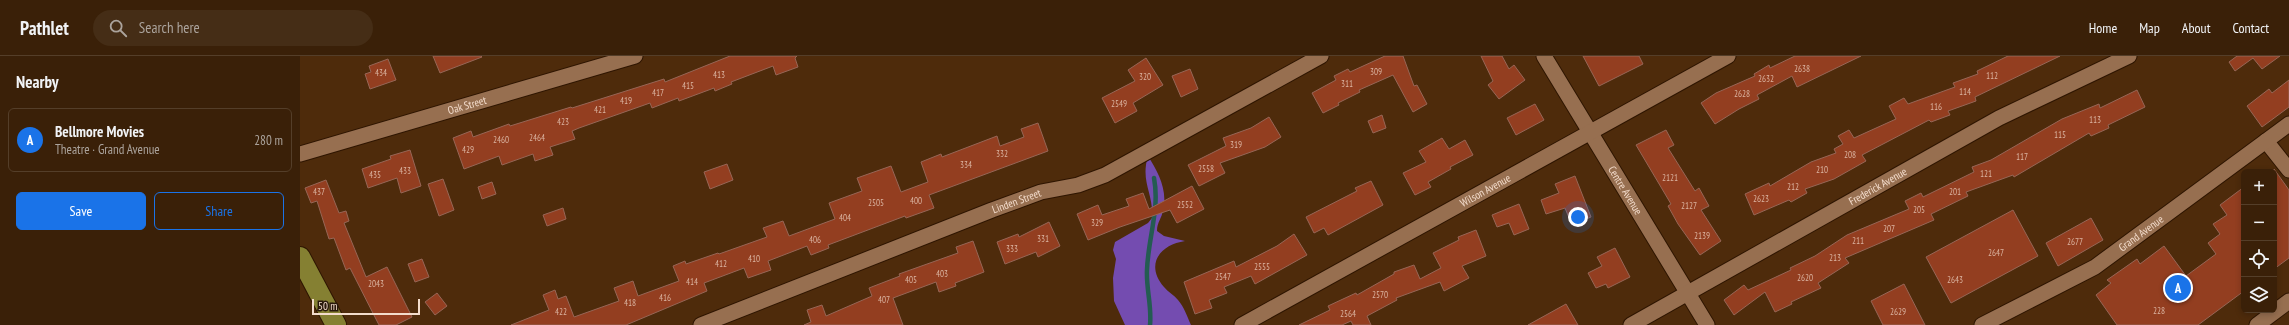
<!DOCTYPE html>
<html lang="en">
<head>
<meta charset="utf-8">
<style>
  body { margin:0; font-family:"PT Sans Narrow",sans-serif; background:#452d16; color:#f1f3f6 }
  .controls { position:absolute; right:12px; bottom:12px; display:grid; overflow:hidden; border-radius:6px; box-shadow:0 2px 6px #0003 }
  .controls button { width:36px; height:36px; display:grid; place-items:center; padding:0; border:0; border-bottom:1px solid #543e29; background:#3a2008; color:#f1f3f6; font:20px sans-serif }
  .scale { position:absolute; left:12px; bottom:10px; width:108px; box-sizing:border-box; padding-left:4px; border:2px solid #f3dccc; border-top:0; font-size:11px; line-height:14px; white-space:nowrap; color:#f3dccc; -webkit-text-stroke:3px #28180b; paint-order:stroke }
  .you { position:absolute; left:1278px; top:161px; width:14px; height:14px; margin:-10px; border:3px solid #fff; border-radius:50%; background:#1a73e8; box-shadow:0 0 0 6px #1a73e833 }
  .badge { display:grid; place-items:center; width:26px; height:26px; border-radius:50%; background:#1a73e8; color:#fff; font-size:13px; font-weight:700 }
  .pin { position:absolute; translate:-50% -50%; border:2px solid #fff; box-shadow:0 1px 4px #0006 }
  .list { margin:0; padding:0; list-style:none }
  h2 { display:flex; justify-content:space-between; align-items:center; height:52px; margin:0; padding:0 16px; font-size:17px }
  h2 small { font-size:13px; font-weight:400; color:#aba39c }
  .list li { display:grid; grid-template-columns:26px 1fr auto; gap:12px; align-items:center; box-sizing:border-box; height:64px; margin:0 8px 8px; padding:0 8px; border:1px solid #543e29; border-radius:6px }
  .list b { display:block; font-size:15px; white-space:nowrap }
  .list p { margin:0; font-size:13px; white-space:nowrap; color:#aba39c }
  .list em { font-size:13px; font-style:normal; color:#aba39c }
  .actions { display:flex; gap:8px; padding:12px 16px }
  .actions a { flex:1; padding:9px 0; border:1px solid #1a73e8; border-radius:6px; text-align:center; font-size:14px; color:#1a73e8 }
  .actions .main { background:#1a73e8; color:#fff }
  .icon { flex:none; width:22px; height:22px; fill:none; stroke:currentColor; stroke-width:2; stroke-linecap:round; stroke-linejoin:round }
  .map { position:relative; flex:none; width:1989px; height:269px; overflow:hidden }
  header { display:flex; align-items:center; gap:24px; box-sizing:border-box; height:56px; padding:0 20px; background:#3a2008; border-bottom:1px solid #543e29 }
  header strong { font-size:19px }
  nav { display:flex; gap:22px; margin-inline-start:auto; font-size:14px }
  .search { width:280px; height:36px; background:#452d16; display:flex; align-items:center; gap:10px; box-sizing:border-box; padding:0 14px; border-radius:22px; color:#aba39c; font-size:15px }
  main { display:flex }
  aside { flex:1; background:#3a2008 }
  .map>svg:first-child { display:block }
</style>
</head>
<body>
<header>
<strong>Pathlet</strong>
<div class="search"><svg class="icon" aria-label="search" viewBox="0 0 24 24"><circle cx="10" cy="10" r="6"/><path d="M15 15l6 6"/></svg>Search here</div>
<nav><a>Home</a><a>Map</a><a>About</a><a>Contact</a></nav>
</header>
<main>
<aside>
<h2>Nearby<small></small></h2>
<ul class="list">
<li><span class="badge">A</span><div><b>Bellmore Movies</b><p>Theatre · Grand Avenue</p></div><em>280 m</em></li>
</ul>
<div class="actions"><a class="main">Save</a><a>Share</a></div>
</aside>
<div class="map">
<svg width="1989" height="269" viewBox="0 0 1989 269">
  <rect width="100%" height="100%" fill="#4e2b0b"/>
  <!-- forest -->
  <path fill="#744cb0" d="M848,100C858,116 868,134 863,154C862,162 857,166 857,175L864,180L885,185C859,189 845,209 864,231C868,236 874,239 878,244C884,251 887,260 891,269H825L814,245L813,222L816,203L813,194L815,186L848,167L852,162C854,138 840,126 848,100Z"/>
  <g fill="none" stroke-linecap="round" stroke-linejoin="round">
    <!-- stream -->
    <path stroke="#245c52" stroke-width="4.5" d="M850,269C852,250 846,233 847,214C848,182 860,153 854,122"/>
  </g>
  <!-- building -->
  <path fill="#933e20" stroke="#976656" d="M133,0H181L182,1L140,17Z
    M430,0H497L495,2L498,11L476,19L473,10L431,26L432,28L415,35L414,32L379,45L378,42L352,52L350,47L279,72L272,75L275,83L250,91L253,99L235,105L233,98L202,109L199,100L164,113L153,82L171,75L173,81L209,68L210,70L271,51L272,52L364,23L365,26Z
    M1085,0H1103L1114,30L1117,29L1127,48L1113,56L1093,19L1059,34L1060,36L1038,47L1039,49L1023,57L1012,37L1036,24L1034,20L1048,13L1050,16Z
    M1181,0H1202L1209,13L1214,9L1225,24L1199,43L1188,29L1193,25Z
    M1283,0H1339L1343,8L1299,30Z
    M1495,0H1561L1497,31L1492,20L1457,39L1459,43L1439,53L1415,68L1401,47L1416,37L1455,20L1454,18L1469,9L1470,12Z
    M1708,0H1760L1675,41L1676,45L1648,55L1650,59L1631,66L1629,64L1562,99L1566,105L1534,123L1505,133L1507,137L1491,146L1489,144L1454,159L1445,138L1469,127L1470,130L1511,106L1536,97L1534,93L1543,88L1538,80L1549,74L1554,82L1596,63L1589,50L1604,42L1608,48L1655,31L1653,27L1678,18L1677,15Z
    M1937,0H1980L1962,13L1953,2L1935,15L1929,6Z
    M846,2L863,29L833,47L837,55L815,67L802,42L835,25L828,14Z
    M88,3L96,24L70,33L65,18L71,16L69,10Z
    M890,13L898,33L881,41L872,20Z
    M1989,24V51L1962,71L1947,50L1969,33L1972,37Z
    M1837,34L1845,51L1808,69L1809,72L1791,80L1789,77L1714,121L1713,119L1666,136L1668,140L1631,158L1634,164L1545,202L1549,207L1518,227L1521,232L1491,246L1492,248L1475,256L1465,236L1434,259L1424,244L1444,229L1448,234L1491,214L1490,212L1515,200L1547,179L1609,153L1605,145L1621,137L1623,141L1674,116L1672,111L1691,104L1762,63L1799,48L1800,52Z
    M1235,48L1244,64L1216,79L1207,62Z
    M1082,59L1086,72L1073,77L1068,65Z
    M969,61L981,81L965,91L920,107L925,117L899,130L888,109L926,90L923,82L951,72Z
    M738,67L748,95L629,139L634,152L606,162L605,160L528,189L529,192L511,199L507,190L468,205L471,214L448,222L444,212L404,227L407,235L326,269H211L249,254L243,239L255,234L258,243L266,240L274,261L319,245L314,232L333,225L338,240L379,225L373,210L385,205L386,208L418,197L419,198L467,181L463,172L483,165L489,180L535,163L529,147L562,135L557,122L591,110L601,136L628,126L621,106L641,98L642,101L697,80L700,90L724,81L721,73Z
    M1366,74L1374,89L1368,92L1395,135L1399,132L1409,150L1401,154L1421,185L1400,199L1378,168L1368,150L1371,148L1336,89Z
    M1142,82L1149,93L1165,84L1173,99L1150,111L1151,113L1128,126L1131,131L1115,139L1103,117L1126,106L1119,95Z
    M110,94L121,130L101,137L97,122L68,132L62,113L91,103L90,100Z
    M427,108L433,124L410,133L404,116Z
    M1974,113L1989,134V202L1974,213Z
    M1275,120L1291,161L1272,169L1265,152L1246,158L1241,144L1259,137L1255,128Z
    M143,123L154,154L139,160L128,128Z
    M26,124L39,157L46,155L49,165L44,167L66,221L87,211L112,261L96,269H79L50,212L46,214L34,182L29,183L17,145L11,147L5,132Z
    M1071,125L1083,149L1028,179L1024,172L1014,177L1006,161L1057,135L1055,132Z
    M192,126L196,138L182,143L178,131Z
    M892,130L904,153L877,167L870,154L820,171L788,184L777,158L798,149L802,159L829,150L826,143L843,137L849,153Z
    M1944,131V235L1898,269H1817L1796,239L1811,227L1807,224L1837,203L1840,208L1864,190L1886,220L1916,198L1908,187L1920,178L1913,168L1927,159L1920,149Z
    M1219,148L1229,173L1214,179L1209,167L1197,171L1192,159Z
    M263,152L266,163L247,170L243,159Z
    M1713,154L1738,200L1651,247L1626,201Z
    M1791,162L1803,184L1758,210L1746,187Z
    M749,166L760,190L738,201L736,196L705,208L697,186L718,178L719,181Z
    M1176,174L1186,200L1162,210L1169,222L1144,235L1140,226L1096,242L1097,244L1067,260L1071,269H1053L1051,265L1042,269H999L1030,254L1028,250L1056,237L1057,239L1094,218V216L1114,209L1120,223L1141,212L1133,197L1159,184L1158,181Z
    M994,178L1007,199L955,228L951,220L924,231L927,237L909,244L912,252L895,258L884,226L934,205L936,211L977,190Z
    M673,185L684,216L655,227L656,230L639,236L636,226L593,242L603,269H504L511,266L507,254L522,249L526,260L572,240L569,232L600,220L599,218L658,197L656,191Z
    M1315,192L1330,221L1308,232L1306,228L1296,232L1288,217L1302,210L1297,201Z
    M122,203L129,221L115,226L108,208Z
    M1604,228L1625,269H1583L1571,245Z
    M137,237L147,250L135,259L125,246Z
    M1266,248L1278,269H1228Z"/>
  <g fill="none" stroke-linecap="round" stroke-linejoin="round">
    <defs>
      <g id="minor">
        <path id="s1" d="M1244,0L1407,269"/>
        <path d="M1966,85L1989,114"/>
        <path id="s2" d="M0,98L335,0"/>
        <path id="s3" d="M401,269L692,154L741,136L778,129L805,119L1021,0"/>
        <path id="s4" d="M942,269L1428,0"/>
        <path id="s5" d="M1331,269L1699,62L1829,0"/>
        <path id="s6" d="M1682,269L1795,211L1989,68"/>
        <path d="M1957,269L1989,245"/>
      </g>
      <path id="major" d="M0,201L36,269"/>
    </defs>
    <!-- minor casing -->
    <use href="#minor" stroke="#2e1500" stroke-width="17"/>
    <!-- major casing -->
    <use href="#major" stroke="#2e1500" stroke-width="22"/>
    <!-- minor -->
    <use href="#minor" stroke="#976f50" stroke-width="15"/>
    <!-- major -->
    <use href="#major" stroke="#858032" stroke-width="20"/>
  </g>
  <g text-anchor="middle" stroke-width="4" stroke-linejoin="round" paint-order="stroke">
    <!-- number labels -->
    <g font-size="9" fill="#dbb4a1">
      <text x="1502" y="16">2638</text>
      <text x="1076" y="19">309</text>
      <text x="81" y="20">434</text>
      <text x="419" y="22">413</text>
      <text x="1692" y="23">112</text>
      <text x="845" y="24">320</text>
      <text x="1466" y="26">2632</text>
      <text x="1047" y="31">311</text>
      <text x="388" y="33">415</text>
      <text x="1665" y="39">114</text>
      <text x="358" y="40">417</text>
      <text x="1442" y="41">2628</text>
      <text x="326" y="48">419</text>
      <text x="819" y="51">2549</text>
      <text x="1636" y="54">116</text>
      <text x="300" y="57">421</text>
      <text x="1795" y="67">113</text>
      <text x="263" y="69">423</text>
      <text x="1760" y="82">115</text>
      <text x="237" y="85">2464</text>
      <text x="201" y="87">2460</text>
      <text x="936" y="92">319</text>
      <text x="168" y="97">429</text>
      <text x="702" y="101">332</text>
      <text x="1550" y="102">208</text>
      <text x="1722" y="104">117</text>
      <text x="666" y="112">334</text>
      <text x="906" y="116">2558</text>
      <text x="1522" y="117">210</text>
      <text x="105" y="118">433</text>
      <text x="1686" y="121">121</text>
      <text x="75" y="122">435</text>
      <text x="1370" y="125">2121</text>
      <text x="1493" y="134">212</text>
      <text x="19" y="139">437</text>
      <text x="1655" y="139">201</text>
      <text x="1461" y="146">2623</text>
      <text x="616" y="148">400</text>
      <text x="576" y="150">2505</text>
      <text x="885" y="152">2552</text>
      <text x="1389" y="153">2127</text>
      <text x="1619" y="157">205</text>
      <text x="545" y="165">404</text>
      <text x="797" y="170">329</text>
      <text x="1589" y="176">207</text>
      <text x="1402" y="183">2139</text>
      <text x="743" y="186">331</text>
      <text x="515" y="187">406</text>
      <text x="1558" y="188">211</text>
      <text x="1775" y="189">2677</text>
      <text x="712" y="196">333</text>
      <text x="1696" y="200">2647</text>
      <text x="1535" y="205">213</text>
      <text x="454" y="206">410</text>
      <text x="421" y="211">412</text>
      <text x="962" y="214">2555</text>
      <text x="642" y="221">403</text>
      <text x="923" y="224">2547</text>
      <text x="1505" y="225">2620</text>
      <text x="611" y="227">405</text>
      <text x="1655" y="227">2643</text>
      <text x="392" y="229">414</text>
      <text x="76" y="231">2043</text>
      <text x="1080" y="242">2570</text>
      <text x="365" y="245">416</text>
      <text x="584" y="247">407</text>
      <text x="330" y="250">418</text>
      <text x="1859" y="258">228</text>
      <text x="261" y="259">422</text>
      <text x="1598" y="259">2629</text>
      <text x="1048" y="261">2564</text>
    </g>
    <!-- street labels -->
    <g font-size="11" fill="#f3dccc" stroke="#28180b">
      <text dy="4" stroke="none"><textPath href="#s2" startOffset="174">Oak Street</textPath></text>
      <text dy="4" stroke="none"><textPath href="#s5" startOffset="283">Frederick Avenue</textPath></text>
      <text dy="4" stroke="none"><textPath href="#s4" startOffset="278">Wilson Avenue</textPath></text>
      <text dy="4" stroke="none"><textPath href="#s1" startOffset="157">Centre Avenue</textPath></text>
      <text dy="4" stroke="none"><textPath href="#s3" startOffset="339">Linden Street</textPath></text>
      <text dy="4" stroke="none"><textPath href="#s6" startOffset="184">Grand Avenue</textPath></text>
    </g>
  </g>
</svg>
<div class="controls">
<button>+</button>
<button>−</button>
<button><svg class="icon" aria-label="locate" viewBox="0 0 24 24"><circle cx="12" cy="12" r="6"/><path d="M12 2v4M12 18v4M2 12h4M18 12h4"/></svg></button>
<button><svg class="icon" aria-label="layers" viewBox="0 0 24 24"><path d="M12 4l9 5-9 5-9-5zM3 14l9 5 9-5"/></svg></button>
</div>
<div class="scale">50 m</div>
<div class="you"></div>
<div class="pin badge" style="left:1878px;top:232px">A</div>
</div>
</main>
</body>
</html>
